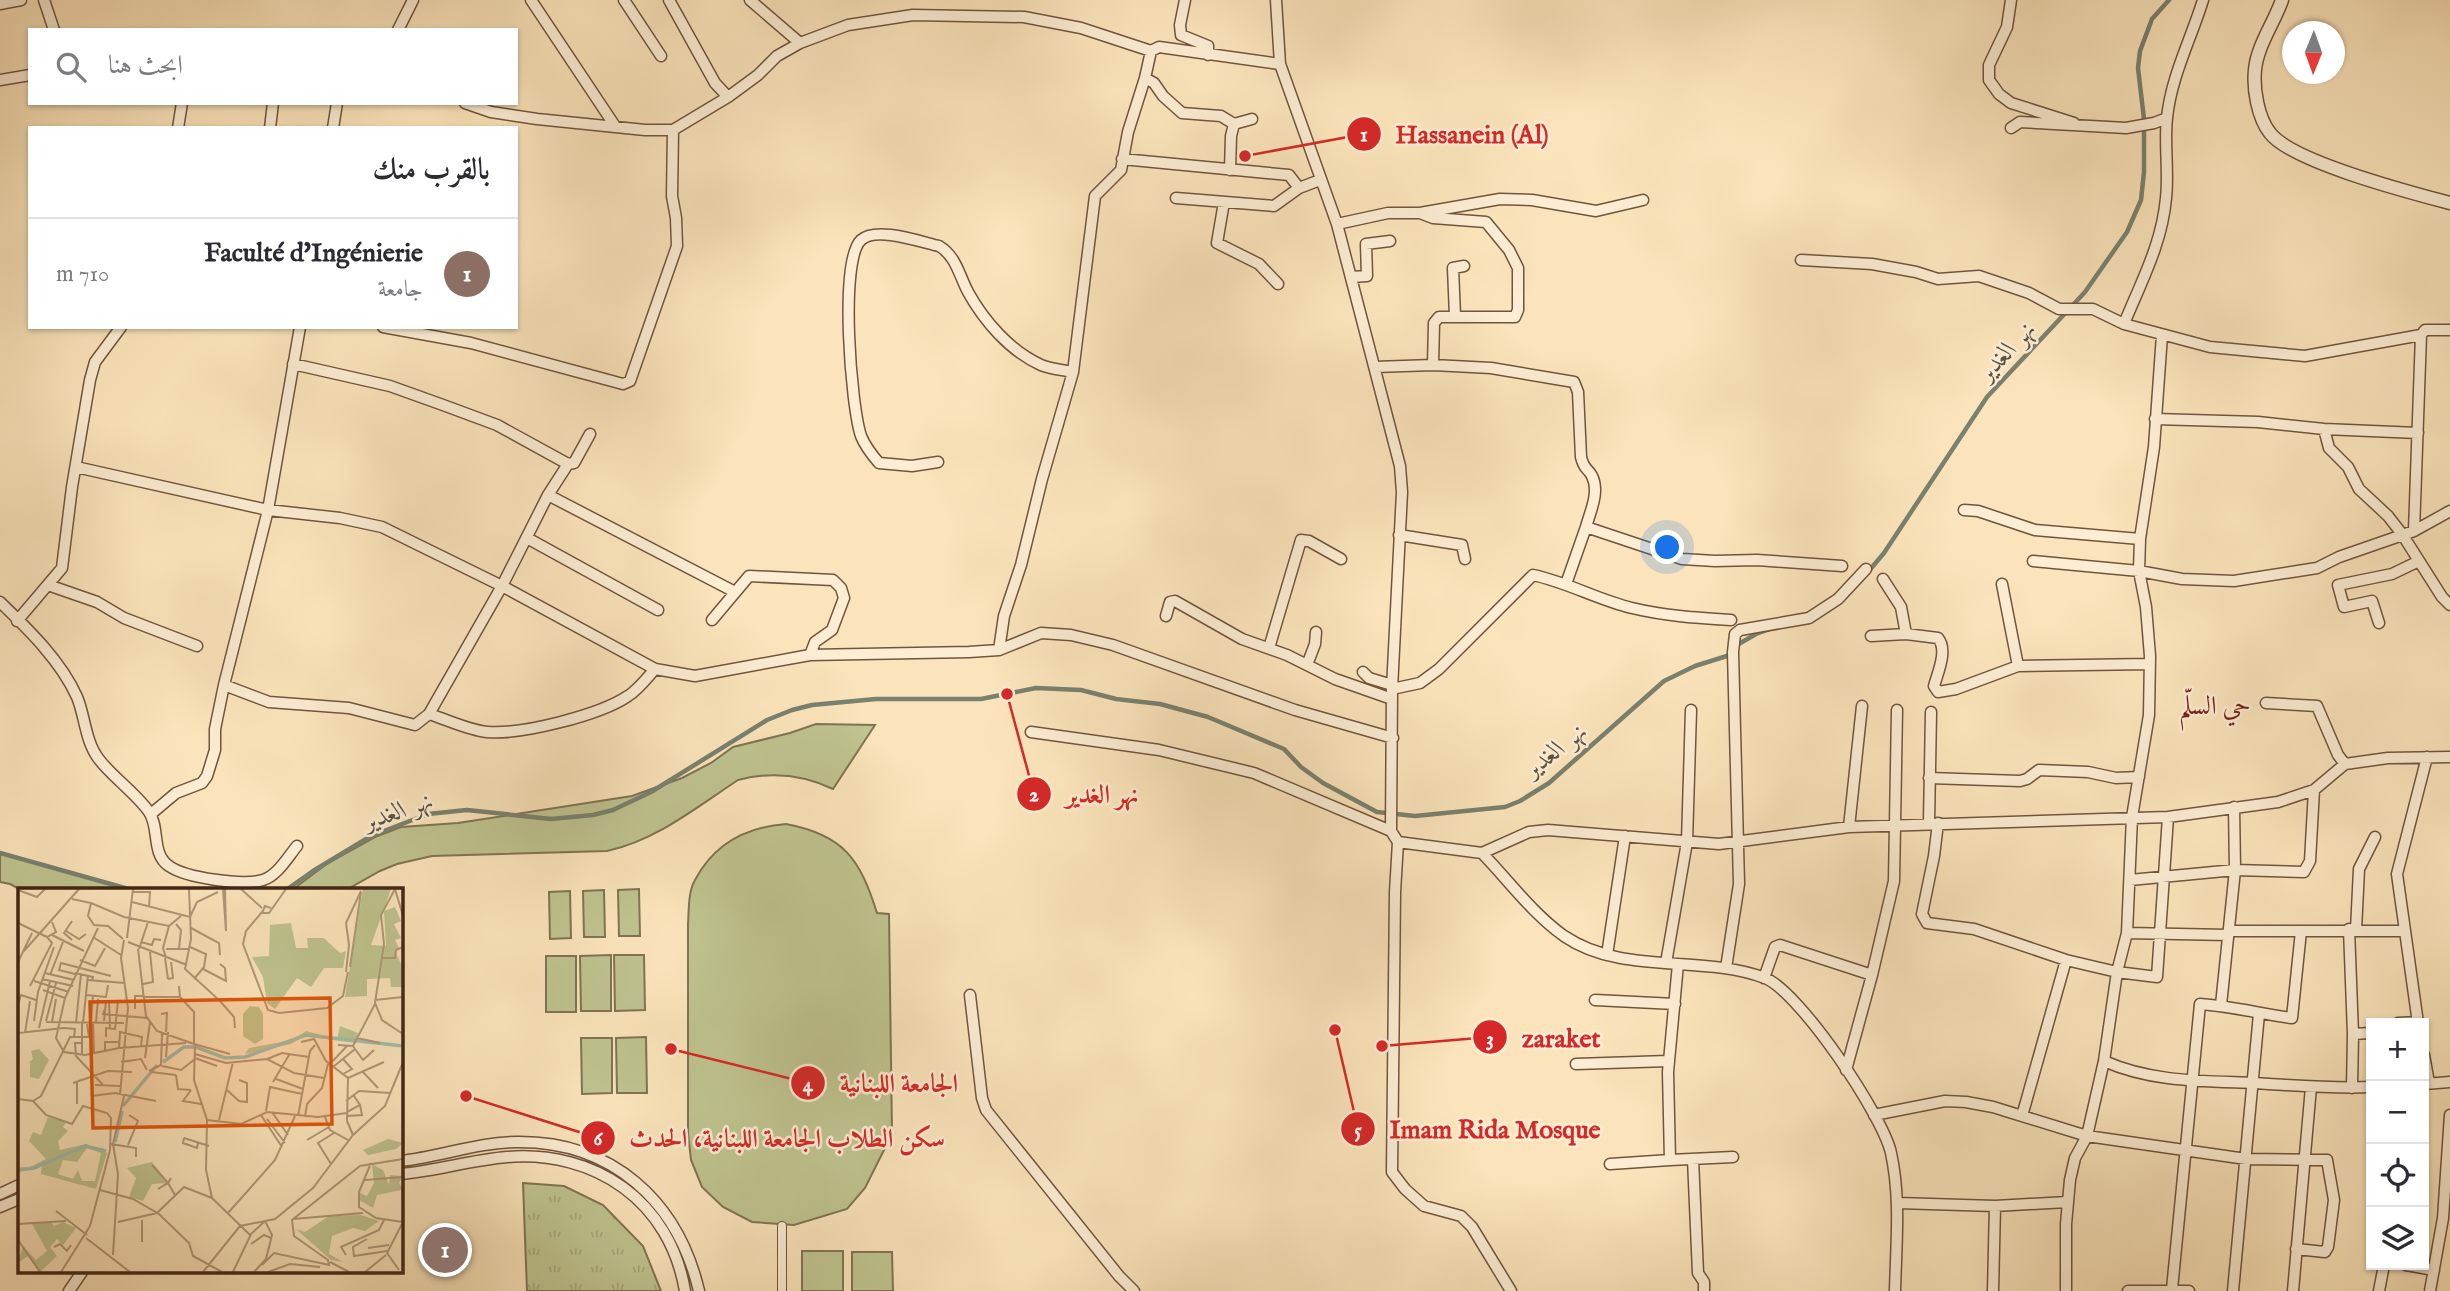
<!DOCTYPE html>
<html lang="ar">
<head>
<meta charset="utf-8">
<style>
  body { margin:0; font-family:"IM FELL English",Amiri,serif; background:#f2f2f3; color:#2b2b33; direction:rtl }
  .controls { position:absolute; right:21px; bottom:21px; display:grid; overflow:hidden; border-radius:0px; box-shadow:0 2px 5px #0004 }
  .controls button { width:63px; height:63px; display:grid; place-items:center; padding:0; border:0; border-bottom:2px solid #e1e1e2; background:#fff; color:#2b2b33; font:35px sans-serif }
  .compass { position:absolute; left:2282px; top:21px; width:63px; height:63px; border-radius:50%; background:#fff; box-shadow:0 2px 5px #0004; rotate:181deg }
  .you { position:absolute; left:1668px; top:548px; width:24px; height:24px; margin:-18px; border:5px solid #fff; border-radius:50%; background:#1a73e8; box-shadow:0 0 0 10px #1a73e833 }
  .badge { display:grid; place-items:center; width:46px; height:46px; border-radius:50%; background:#8f2418; color:#fff; font-size:23px; font-weight:700 }
  .pin { position:absolute; translate:-50% -50%; border:4px solid #fff; box-shadow:0 2px 7px #0006 }
  .list { margin:0; padding:0; list-style:none }
  h2 { display:flex; justify-content:space-between; align-items:center; height:91px; margin:0; padding:0 28px; font-size:30px }
  h2 small { font-size:23px; font-weight:400; color:#7c7c81 }
  .list li { display:grid; grid-template-columns:46px 1fr auto; gap:21px; align-items:center; box-sizing:border-box; height:112px; padding:0 28px; border-top:2px solid #e1e1e2 }
  .list b { display:block; font-size:26px; white-space:nowrap }
  .list p { margin:0; font-size:23px; white-space:nowrap; color:#7c7c81 }
  .list em { font-size:23px; font-style:normal; color:#7c7c81 }
  .icon { flex:none; width:38px; height:38px; fill:none; stroke:currentColor; stroke-width:2; stroke-linecap:round; stroke-linejoin:round }
  .map { position:relative; flex:none; width:2450px; height:1291px; overflow:hidden; direction:ltr }
  .search { position:absolute; background:#fff; box-shadow:0 2px 5px #0004; left:28px; top:28px; width:490px; height:77px; display:flex; align-items:center; gap:18px; box-sizing:border-box; padding:0 24px; border-radius:0px; color:#7c7c81; font-size:26px }
  .panel { position:absolute; background:#fff; box-shadow:0 2px 5px #0004; left:28px; top:126px; width:490px; height:203px; border-radius:0px; direction:rtl }
  .map>svg:first-child { display:block }
</style>
</head>
<body>
<div class="map">
<svg width="2450" height="1291" viewBox="0 0 2450 1291">
  <defs>
    <pattern id="park-tufts" width="24" height="20" patternUnits="userSpaceOnUse" patternTransform="scale(1.75)"><rect width="24" height="20" fill="#bfc490"/><path d="M3 7l-1-3M5 7V3M7 7l1-3M15 17l-1-3M17 17v-4M19 17l1-3" fill="none" stroke="#a5a87b"/></pattern>
  </defs>
  <rect width="100%" height="100%" fill="#fbe4bb"/>
  <filter id="stains"><feTurbulence type="fractalNoise" baseFrequency=".00286" numOctaves="4"/><feColorMatrix values="0 0 0 0 .2 0 0 0 0 .09 0 0 0 0 .02 0 0 0 .5 -.17"/></filter>
  <radialGradient id="worn" r=".72"><stop offset=".6" stop-color="#630" stop-opacity="0"/><stop offset="1" stop-color="#630" stop-opacity=".3"/></radialGradient>
  <!-- grass -->
  <path fill="#bfc490" stroke="#807452" stroke-width="2" d="M816,724L875,725L833,789C802,774 772,771 738,780C697,807 657,840 607,851L432,856L397,864L380,871L346,890H292L328,863L375,837L401,827L458,823L632,796L682,778L711,763L733,747L790,733Z
    M786,824C844,835 860,859 877,913L889,914L892,1134L865,1188L847,1209L794,1225L752,1222L723,1207L702,1187L691,1160L688,1133V924C689,910 688,892 695,880C714,844 746,827 786,824Z
    M0,853L132,890H21L10,884L0,882Z
    M639,889L640,936H619L618,890Z
    M604,890L605,937H584L583,891Z
    M570,891L571,938L550,939L549,892Z
    M611,955V1011H581L580,956Z
    M614,955H644L645,1010L615,1011Z
    M546,956H576V1012H546Z
    M646,1037L647,1093H617L616,1038Z
    M581,1038H612V1093L582,1094Z
    M802,1251H843V1291H802Z
    M852,1252H892L893,1291H852Z"/>
  <!-- park -->
  <path fill="url(#park-tufts)" stroke="#807452" stroke-width="2" d="M523,1183L564,1186L603,1205L643,1246L661,1291H527Z"/>
  <g fill="none" stroke-linecap="round" stroke-linejoin="round">
    <!-- stream -->
    <path stroke="#79816f" stroke-width="4.5" d="M1868,572L1884,553L1987,397L2085,292L2127,232L2141,200L2144,172V119L2138,68L2140,51L2152,19L2169,0
      M1737,645L1756,634L1770,629
      M0,853L132,890
      M286,890L313,871L371,836L428,814L467,810L551,819L593,815L613,810L651,792L767,720L792,710L812,705L876,699H981L1036,688L1081,690L1116,699L1160,704L1208,717L1284,749L1301,767L1323,783L1377,812L1415,816L1505,807L1520,801L1549,783L1664,681L1695,666L1730,655"/>
    <defs>
      <path id="pedestrian" d="M782,1226V1291"/>
      <path id="minor" d="M44,0L54,30
        M531,0L615,126
        M624,0L661,56
        M669,0L715,83L728,97
        M750,0L800,43
        M1185,0L1180,25L1181,35L1208,46V55
        M1276,0L1280,64L1337,224L1400,466L1402,492L1392,689L1391,831
        M2011,0L2007,27L1989,65V80L1999,94L2011,103L2074,123
        M0,4L21,0
        M398,30L413,0
        M1145,78L1154,83L1163,96L1182,113L1221,116L1234,124
        M0,80L30,75
        M465,103L491,112L537,119L645,130H673L728,97L758,75L777,56L800,43L848,25L913,15L1024,17L1081,28L1151,51L1159,47L1280,64
        M178,128L182,103
        M270,128L273,103
        M333,128L337,103
        M2011,128L2020,122L2126,128L2154,123L2167,118
        M1122,159L1289,175L1299,188L1320,180
        M1230,170L1231,136L1234,124L1252,119
        M1176,198L1274,206L1299,188
        M1224,202L1217,243L1259,264L1278,284
        M1420,213L1500,199L1532,200L1596,211L1643,200
        M1337,224L1388,213H1420L1433,218L1486,222L1509,250L1518,268V310L1515,317H1439L1434,323L1433,365
        M1801,260L1872,264L1916,272L1938,279L1979,276L2029,293L2059,309H2093L2124,324L2210,347L2305,356L2421,335L2425,330H2450
        M1351,277L1367,276L1366,244L1390,241
        M1455,316L1453,268L1464,266
        M2124,324C2141,282 2162,244 2166,198C2169,171 2164,144 2167,118C2171,77 2191,39 2203,0
        M383,327L471,343L623,384L630,381L677,246L676,218L672,196L673,130
        M293,364L390,386L443,405L497,425L568,464
        M1375,367L1433,365L1491,368L1574,382L1578,392L1581,457C1584,470 1587,467 1592,476C1600,492 1590,512 1586,527
        M2155,419L2258,422L2324,429L2418,433
        M2324,429L2329,448L2348,467L2359,489L2388,516L2402,534L2442,597L2450,605
        M938,462L912,466L879,463C872,455 865,446 861,436C851,406 839,261 861,240C876,226 921,242 939,246C956,256 959,275 968,292C984,321 1010,351 1041,365C1050,369 1063,370 1073,372
        M76,467L268,510L340,518L382,527L502,586L655,669L695,676L810,655L969,652L999,650L1041,633L1071,635L1113,645L1295,710L1393,738
        M548,495L735,592
        M1964,510L1978,511L2035,530L2140,539
        M2414,531L2421,335
        M1399,535L1462,545L1465,559
        M527,538L658,610
        M2033,561L2139,571L2182,579L2234,581L2317,568L2339,557L2414,531L2450,511
        M1883,579L1901,607L1906,634L1938,638C1948,650 1938,672 1934,686L1938,692L1956,689L2018,666L2149,664
        M1566,584L1586,527L1682,559L1715,561L1757,560L1842,566
        M2002,584L2018,666
        M48,585L97,602L124,618L197,646
        M0,602C28,629 61,661 77,697C85,716 85,740 98,758C111,776 137,794 149,812C160,828 151,854 169,866C186,878 243,886 263,880C277,876 288,857 297,846
        M1166,616L1170,602L1175,601L1242,639L1287,655L1335,679L1392,699
        M712,620L749,576L833,580L841,588L844,598L832,630L815,642L810,655
        M17,621L62,568L72,487L90,380L95,362L121,327
        M2379,623L2372,601L2344,607L2338,585L2392,574L2419,561
        M1871,636L1906,634
        M1269,648L1301,540L1309,541L1341,559
        M999,650L1004,616L1021,565L1042,479L1073,372L1095,196L1121,170L1128,132L1145,78L1151,51
        M1307,665L1315,644L1316,632
        M1363,672L1369,678L1392,685
        M224,685L269,702L349,708L415,725L429,714C448,720 468,730 487,732C521,735 600,715 628,696C638,690 647,678 655,669
        M1392,689L1420,683L1439,669L1533,575C1567,582 1598,600 1632,608C1665,616 1698,618 1731,620
        M2266,703L2317,706L2338,755L2345,764
        M429,714L502,586L548,495L568,464L574,463L590,434
        M1031,732L1159,750L1254,773L1391,831L1398,842L1395,892L1392,1172L1405,1189L1424,1206L1461,1216L1472,1227L1511,1291
        M1929,778L2020,781L2027,779L2039,770L2088,772L2116,778L2139,777
        M151,814L176,793L202,783L207,776L215,750V729L224,685L268,510L300,327
        M1929,823L1931,712
        M1938,823L1934,856L1922,914L1927,923L1974,929L2066,960L2117,972L2157,977L2168,817
        M1849,827L1862,706
        M1398,842L1482,853C1509,881 1532,913 1564,936C1623,976 1701,954 1765,978C1800,992 1883,1116 1891,1153C1901,1199 1896,1245 1895,1291
        M1482,853L1529,832L1548,830L1719,844L1849,827L2168,817L2278,802L2314,790L2345,764L2388,758L2450,757
        M2130,880L2235,870L2304,872L2310,861L2314,790
        M2349,929L2353,1034
        M2356,930L2359,869L2375,837
        M2229,931H2405
        M2127,933L2228,935
        M1607,955L1625,836
        M1666,963L1687,842L1691,710
        M1678,964L1668,1072L1670,1160L1733,1157
        M1726,968L1739,884L1733,652L1735,634L1740,630L1809,618L1838,599L1866,569
        M1764,978L1775,947L1780,945L1872,975
        M970,995L982,1098L986,1110L1119,1276L1134,1291
        M1595,1000L1675,1004
        M2221,1005L2235,870L2234,807
        M2398,1023L2418,1022
        M2418,1023L2397,874L2427,757
        M2424,1055L2429,1083
        M2104,1061C2151,1082 2202,1081 2253,1083C2292,1085 2332,1089 2371,1087
        M1576,1064L1668,1061
        M1846,1070L1872,975L1894,881L1897,710
        M2425,1084L2450,1082
        M2352,1088L2353,1034L2371,1033
        M1874,1115L1945,1101L1966,1102L1993,1107L2087,1136L2246,1159L2327,1160L2334,1200L2328,1247L2325,1252L2296,1249
        M2022,1116L2066,960
        M1693,1159L1698,1273L1704,1282V1291
        M401,1161C440,1157 478,1142 517,1142C612,1141 678,1201 699,1291
        M1610,1164L1670,1160
        M401,1174C436,1171 471,1160 507,1157C595,1150 670,1201 685,1291
        M0,1194L19,1185
        M1898,1203L1995,1206L2067,1202
        M0,1207L19,1199
        M2406,1265L2434,1270
        M2172,1289L2200,1004C2231,1006 2261,1014 2292,1018L2301,931
        M69,1291L82,1272
        M1993,1291L1995,1206
        M2066,1291V1224L2070,1180L2075,1158L2087,1136L2104,1061L2117,972L2127,933L2132,817L2149,715L2150,656L2146,607L2139,571L2140,539L2154,447L2162,335
        M2128,1291H2189
        M2233,1291L2259,1014
        M2293,1291L2311,1087
        M2379,1291L2384,1265
        M2430,1291L2443,1218L2450,1115"/>
      <path id="tertiary" d="M2282,0C2274,23 2257,46 2255,70C2253,89 2258,118 2270,133C2292,162 2412,193 2450,203"/>
    </defs>
    <!-- pedestrian casing -->
    <use href="#pedestrian" stroke="#70553e" stroke-width="10"/>
    <!-- minor casing -->
    <use href="#minor" stroke="#70553e" stroke-width="13"/>
    <!-- tertiary casing -->
    <use href="#tertiary" stroke="#70553e" stroke-width="15"/>
    <!-- pedestrian -->
    <use href="#pedestrian" stroke="#fcedd3" stroke-width="8"/>
    <!-- minor -->
    <use href="#minor" stroke="#fcedd3" stroke-width="10"/>
    <!-- tertiary -->
    <use href="#tertiary" stroke="#fcedd3" stroke-width="12"/>
  </g>
  <g text-anchor="middle" stroke-width="5" stroke-linejoin="round" paint-order="stroke">
    <!-- water labels -->
    <g font-size="26" font-style="italic" fill="#5d5342" stroke="#fcedd3">
      <text transform="translate(2006 350) rotate(-47)" y="9">نهر الغدير</text>
      <text transform="translate(1555 749) rotate(-38)" y="9">نهر الغدير</text>
      <text transform="translate(398 810) rotate(-19)" y="9">نهر الغدير</text>
    </g>
    <!-- neighbourhood labels -->
    <g font-size="26" fill="#7a1f14" stroke="#fcedd3">
      <text x="2215" y="714">حي السلّم</text>
    </g>
  </g>
  <!-- overview -->
  <g transform="translate(18 888)">
    <rect width="385" height="385" fill="#fbe4bb"/>
    <path d="M345,1H373L353,57L368,58L366,23L377,19L383,33L376,36L383,50L377,52L381,60L377,63L385,80V99H373L372,90L349,91V108L327,109ZM232,118L241,119L245,126V151L237,156L225,148V126ZM322,138L340,145L337,155L287,148L273,156L227,166L231,160L274,152L288,143L319,151ZM30,229L48,234L45,239L50,243L40,253L42,262L68,256L89,265L78,301L23,286L24,276L0,283V279L10,280L28,271L11,253L15,244L23,247ZM69,260L83,265L77,293H64L60,282L55,291L40,286L45,272L59,274ZM134,274L151,295L134,296L125,313L111,309L118,290L109,280ZM343,327L361,333L347,343L335,340L314,348L311,366L325,374L313,372L278,341L287,344L311,328ZM13,334H33L36,338L45,334L58,340L45,357L39,351L32,359L39,368L22,384L10,368L0,375L5,358L18,372L29,363Z" fill="#bfc490" fill-rule="evenodd"/>
    <path d="M370,251L385,255L378,261L350,267L345,262ZM354,276L365,282L371,297L372,287L385,288L381,295L385,301V315L383,302L359,307L355,320L341,312L342,305L349,308L356,295Z" fill="#bfc490"/>
    <path d="M21,161L31,172L21,191L12,189V174L8,176L15,171L13,163Z" fill="#bfc490"/>
    <path d="M273,35L278,60H290L289,50H306L322,65L328,63L325,80H306L293,99L279,90L257,121L249,115L245,89L234,69L251,68L252,37Z" fill="#bfc490"/>
    <path fill="none" stroke="#9fbfac" stroke-width="3.5" d="M145,174L166,159H178L207,170L227,169L288,147L385,158M105,218L139,177M97,254L104,223M0,282L16,280L67,258L88,263"/>
    <path fill="none" stroke="#b19878" stroke-width="2" d="M171,1L173,51L167,81L202,113L216,129L217,140M205,1L208,43L207,1M223,1L244,20M377,1L385,28M377,1L363,27L366,56L357,115L364,132L385,146M0,2L19,9L27,1M115,4H132L131,19M54,11L73,15L70,28L76,37L90,38L105,51M114,14L172,29M73,15L106,29L151,38L163,28M253,20L247,18L244,25H251L268,1M244,24L228,43L225,56L250,122L261,125L309,120L325,108L330,84M172,29L179,14L200,4M0,35L29,49L38,44L34,34M158,36L163,42L161,61M80,40L47,110L38,150L46,164L67,167L101,160L168,155M173,40L201,55L202,67M48,43L61,51L68,46M34,47L66,63M75,49L103,67M109,50L115,1M54,52L46,45L54,33M110,54L169,77M123,54L134,57L136,51L143,52M172,59L188,66L186,79L176,91M120,61L128,128L139,143L176,156M121,61L130,34M148,61H172M6,63L61,1M147,70L150,91M148,70L145,60L151,38M365,70H377L378,62L385,59M62,72L77,78L87,60M0,74L14,45M332,79L343,4M185,81L208,93L207,80L202,76M328,84L331,57L328,35L343,3M27,85L56,92M57,85L75,89L74,93M57,86L41,82L43,75L93,88M32,87L45,54M24,91L55,98M150,91L155,90L153,74M69,92L107,95M16,93L51,104M125,96L135,94L132,64M12,98L34,55L29,49M161,98L162,109L176,124V156L212,166M25,102L47,110M68,107L88,109L90,97M126,109H162M357,112L385,109M80,113H88L86,133M91,113L92,140M0,117L3,107L18,112M88,118L85,126L129,130M117,121V108H126M143,126L149,125L148,144M16,133L20,104L36,59M28,133L38,95M73,133L75,108M28,134L106,135M34,134L38,111M75,134L76,166M78,134L80,111M58,135L63,86M64,135V167M65,135L70,87M21,140L32,93M0,145L46,140L57,141L56,149M7,145L12,113M88,149V140L97,141L100,113M339,150L362,155M283,154L296,151L308,173L330,190L329,233L335,247M64,155H57L58,168L86,198M177,157L176,192L189,232L188,282L194,310L232,347M320,157L335,158L357,116M101,160L102,144L124,149L123,159M337,161L345,172L356,162M87,162V154H102M177,166L208,175L249,171L276,185L306,190M148,169L150,144M127,170L132,134M177,170L199,178M249,171L264,165L291,169M325,171L334,181L325,186M103,174L123,171L129,182M312,176L329,158M144,178L163,182L177,171M315,179L337,161L335,158M131,183L143,177L144,145M133,184L158,187M345,184L360,200M158,187L160,201L173,202M330,190L366,174M258,191L285,201M255,194L271,167M55,195L90,183L114,184M77,197L103,198M208,201L221,213L229,214V195L221,192M173,202L165,213L183,216M102,207L110,120L103,70L106,52M73,208L97,205L138,213M0,211L15,213L23,208L52,149H71L69,135M15,213L28,227L54,236L65,218L89,225L93,230L92,262L72,338L43,384M328,213L341,203L373,205M59,216V193M248,223L252,199L284,206M254,224L270,247M329,224L342,217L336,208M243,227L264,259M280,228L292,163L297,157M329,228L344,227L342,217M287,229L289,216L304,200L310,176M307,229L312,242L330,252M249,231L267,255M189,232L223,236L249,224L300,229L329,225M201,232L215,174M166,250L191,258M166,250L165,255L179,260L180,255M289,252L311,239M93,256L118,260V269M110,257L120,233L111,227M353,275L341,304V319L358,330L385,334L369,365L381,382M313,276L300,255L316,245M134,277L150,295L153,290M347,292L385,289M140,301L150,295L157,307M82,302L115,311L141,326L171,355L175,368L204,384M38,323L69,347M210,325L257,272L277,228M275,331L345,325M100,334L139,325L166,299L194,310M0,336L48,333M68,350L112,384M349,351L335,359L336,368L369,363M0,352L22,384M124,354V332M233,356L246,347L253,350M36,359L42,356L49,363L53,357M350,360L371,357M95,367L100,286L95,256L106,208M328,367L323,359L361,342L366,332M312,374L331,384M244,377L256,365L311,377L310,372L276,348L274,332L342,278L385,271M185,384L222,338L257,331L295,300L335,247L367,218L385,174M215,384L233,346L246,334M236,384L248,371L254,347L247,333M250,384L272,376L302,379M347,384L368,367"/>
    <path fill="#e0560c" fill-opacity="0.15" stroke="#e0560c" stroke-width="3.5" d="M312,110L314,236L75,240L72,114Z"/>
    <rect width="385" height="385" fill="none" stroke="#412514" stroke-width="3.5"/>
  </g>
  <!-- callouts -->
  <path fill="none" stroke="#d62828" stroke-width="2.5" d="M1245 156L1364 134M1007 694L1034 794M1382 1046L1490 1037M671 1049L808 1083M1335 1030L1358 1129M466 1096L598 1138"/>
  <g fill="#d62828" stroke="#fcedd3" stroke-width="2.5">
    <circle cx="1245" cy="156" r="7"/>
    <circle cx="1007" cy="694" r="7"/>
    <circle cx="1382" cy="1046" r="7"/>
    <circle cx="671" cy="1049" r="7"/>
    <circle cx="1335" cy="1030" r="7"/>
    <circle cx="466" cy="1096" r="7"/>
    <circle cx="1364" cy="134" r="18"/>
    <circle cx="1034" cy="794" r="18"/>
    <circle cx="1490" cy="1037" r="18"/>
    <circle cx="808" cy="1083" r="18"/>
    <circle cx="1358" cy="1129" r="18"/>
    <circle cx="598" cy="1138" r="18"/>
  </g>
  <g font-size="21" text-anchor="middle" font-weight="bold" fill="#fff">
    <text x="1364" y="141">1</text>
    <text x="1034" y="801">2</text>
    <text x="1490" y="1045">3</text>
    <text x="808" y="1091">4</text>
    <text x="1358" y="1137">5</text>
    <text x="598" y="1145">6</text>
  </g>
  <g font-size="26" text-anchor="middle" font-weight="bold" fill="#d62828" stroke="#fcedd3" stroke-width="5" stroke-linejoin="round" paint-order="stroke">
    <text x="1472" y="143">Hassanein (Al)</text>
    <text x="1102" y="803">نهر الغدير</text>
    <text x="1561" y="1047">zaraket</text>
    <text x="899" y="1092">الجامعة اللبنانية</text>
    <text x="1495" y="1138">Imam Rida Mosque</text>
    <text x="787" y="1147">سكن الطلاب الجامعة اللبنانية، الحدث</text>
  </g>
  <rect width="100%" height="100%" filter="url(#stains)"/>
  <rect width="100%" height="100%" fill="url(#worn)"/>
</svg>
<div class="controls">
<button>+</button>
<button>−</button>
<button><svg class="icon" aria-label="locate" viewBox="0 0 24 24"><circle cx="12" cy="12" r="6"/><path d="M12 2v4M12 18v4M2 12h4M18 12h4"/></svg></button>
<button><svg class="icon" aria-label="layers" viewBox="0 0 24 24"><path d="M12 4l9 5-9 5-9-5zM3 14l9 5 9-5"/></svg></button>
</div>
<svg class="compass" viewBox="-18 -18 36 36"><path d="M0-13l5 13h-10z" fill="#e53935"/><path d="M0 13l5-13h-10z" fill="#7c7c81"/></svg>
<div class="you"></div>
<div class="pin badge" style="left:445px;top:1250px;background:#8d6e63">1</div>
<div class="search"><svg class="icon" aria-label="search" viewBox="0 0 24 24"><circle cx="10" cy="10" r="6"/><path d="M15 15l6 6"/></svg>ابحث هنا</div>
<section class="panel">
<h2>بالقرب منك<small></small></h2>
<ul class="list">
<li><span class="badge" style="background:#8d6e63">1</span><div><b>Faculté d'Ingénierie</b><p>جامعة</p></div><em>710 m</em></li>
</ul>
</section>
</div>
</body>
</html>
